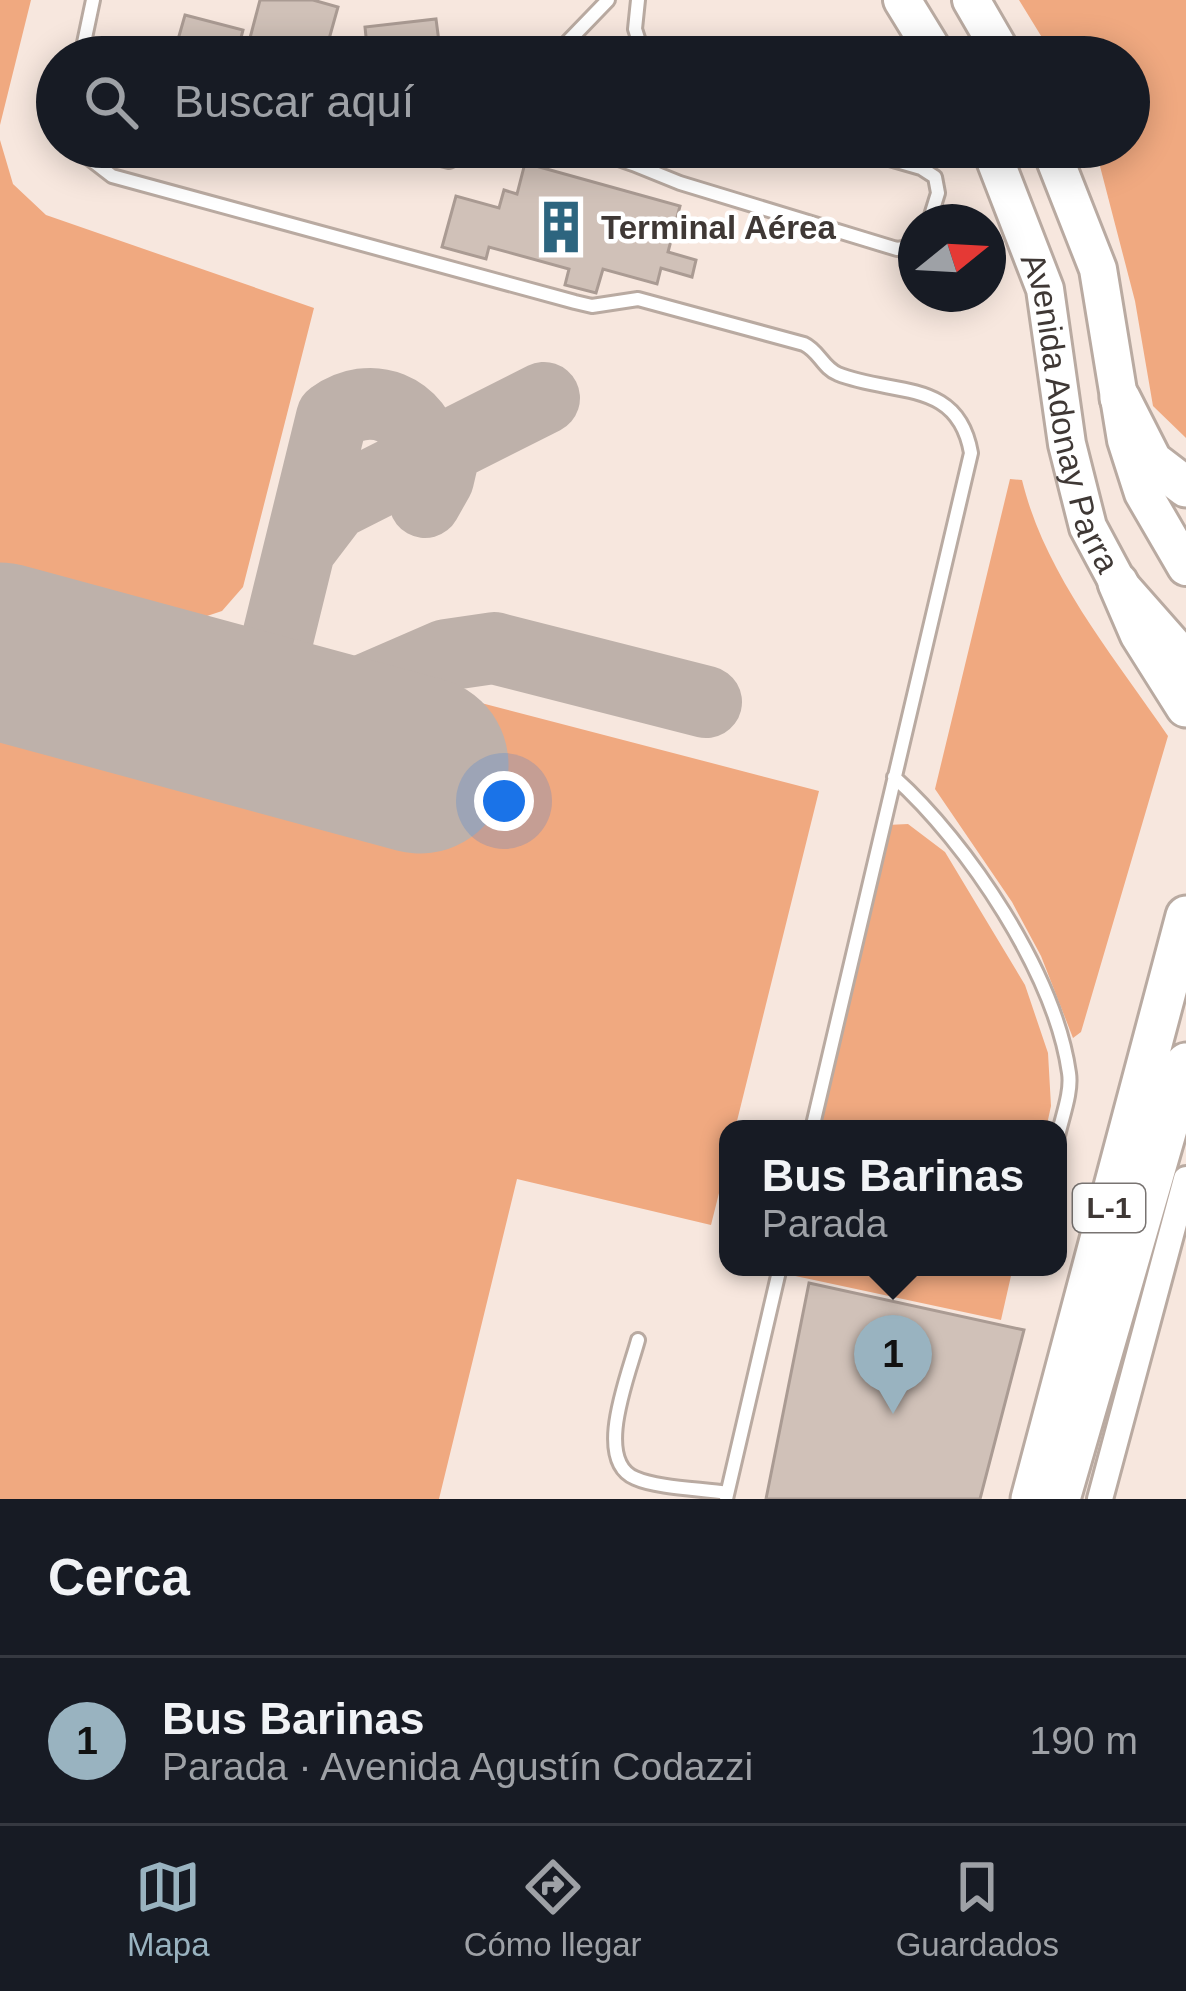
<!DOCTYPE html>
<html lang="es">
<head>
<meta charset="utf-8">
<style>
  body { margin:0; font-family:Arial,sans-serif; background:#20242c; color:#f1f3f6 }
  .compass { position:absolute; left:898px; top:204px; width:108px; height:108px; border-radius:50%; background:#171b24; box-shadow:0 6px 30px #0003; rotate:72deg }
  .you { position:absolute; left:504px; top:801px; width:42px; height:42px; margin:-30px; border:9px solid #fff; border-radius:50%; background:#1a73e8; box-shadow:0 0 0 18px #1a73e833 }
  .badge { display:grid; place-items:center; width:78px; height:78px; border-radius:50%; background:#99b3c0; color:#111; font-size:39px; font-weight:700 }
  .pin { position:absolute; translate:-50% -99px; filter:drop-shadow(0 3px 6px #0008) }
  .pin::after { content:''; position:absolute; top:63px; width:42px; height:36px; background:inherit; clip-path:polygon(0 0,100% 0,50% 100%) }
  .popup { position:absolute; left:719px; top:1120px; width:348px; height:156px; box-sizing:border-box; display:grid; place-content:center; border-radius:24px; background:#171b24; filter:drop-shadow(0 3px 9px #0005); font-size:39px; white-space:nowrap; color:#9ea1a6 }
  .popup b { font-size:45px; color:#f1f3f6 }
  .popup::after { content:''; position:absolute; left:50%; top:100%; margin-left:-24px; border:24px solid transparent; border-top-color:#171b24 }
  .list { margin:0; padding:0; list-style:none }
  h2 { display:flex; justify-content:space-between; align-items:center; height:156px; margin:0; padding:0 48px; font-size:51px }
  h2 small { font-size:39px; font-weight:400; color:#9ea1a6 }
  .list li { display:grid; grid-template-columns:78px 1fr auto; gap:36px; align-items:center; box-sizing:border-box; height:168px; padding:0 48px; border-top:3px solid #363941 }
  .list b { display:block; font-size:45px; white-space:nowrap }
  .list p { margin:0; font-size:39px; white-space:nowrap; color:#9ea1a6 }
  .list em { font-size:39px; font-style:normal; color:#9ea1a6 }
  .icon { flex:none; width:66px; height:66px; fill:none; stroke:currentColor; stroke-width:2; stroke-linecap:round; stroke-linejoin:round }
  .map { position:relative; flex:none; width:1186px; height:1499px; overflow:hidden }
  .search { position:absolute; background:#171b24; box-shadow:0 6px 30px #0003; left:36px; right:36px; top:36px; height:132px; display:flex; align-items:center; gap:30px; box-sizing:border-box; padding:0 42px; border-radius:66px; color:#9ea1a6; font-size:45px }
  .sheet { height:324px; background:#171b24 }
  nav { display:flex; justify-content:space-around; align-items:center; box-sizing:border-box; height:168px; border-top:3px solid #363941; background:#171b24; font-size:33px; color:#9ea1a6 }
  nav a { display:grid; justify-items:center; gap:6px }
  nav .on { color:#99b3c0 }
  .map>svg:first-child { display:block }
</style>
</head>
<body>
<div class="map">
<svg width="1186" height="1499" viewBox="0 0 1186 1499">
  <rect width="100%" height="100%" fill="#f7e7de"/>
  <!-- green -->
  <path fill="#f0a980" d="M0,0H31L0,125Z
    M1019,0H1186V438L1153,406L1135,301L1095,147H1129V57H1054Z
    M0,140L13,184L46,215L314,308L243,587L222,611L183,624L0,566Z
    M1010,479L1022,480C1045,575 1113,655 1168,736L1081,1032L1073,1038L1041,956L1012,902L935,789Z
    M462,698L819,791L735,1129H728V1157L711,1225L517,1179L439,1499H0V730L416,841Z
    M908,824L945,852L1025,985L1048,1053L1051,1106L1046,1129H819L887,825Z
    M788,1267H1013L1001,1320L786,1274Z"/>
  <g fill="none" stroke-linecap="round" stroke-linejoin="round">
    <!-- taxiway -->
    <path stroke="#beb1aa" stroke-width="72" d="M302,546L334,504L544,398
      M143,690L186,697H216L242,687L273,657L332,417C371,389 418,408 427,455L442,462L438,479L425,502
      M280,727L446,655L494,648L706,702"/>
    <!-- runway -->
    <path stroke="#beb1aa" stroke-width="177" d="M0,651L420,765"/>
  </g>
  <!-- building -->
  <path fill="#d0c1b8" stroke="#aa9b93" stroke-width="3" d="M260,0H313L338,7L324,57H245Z
    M185,15L243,30L236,57H173Z
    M436,19L441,57H368L365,27Z
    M525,163L680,206L668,252L696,260L692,277L661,268L657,284L603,269L596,293L565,285L569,269L489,247L486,259L442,247L456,196L499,208L504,190L517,194Z
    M809,1283L1024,1330L980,1499H766Z"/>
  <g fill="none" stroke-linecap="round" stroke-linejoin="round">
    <defs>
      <path id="lane" d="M638,0L635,29L644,57
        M81,57L93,0
        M553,57L608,0
        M568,57L612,53L620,57
        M82,147L90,159L112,176L575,302L592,306L638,299L804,344C819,351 823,368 838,374C893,396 958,378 971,453L812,1129
        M392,147L449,161L482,147
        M585,147L633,164L669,147
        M848,147L921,168L935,177L938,193L929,222
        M633,164L680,183L897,249L916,246
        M894,777C968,843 1055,974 1069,1073C1072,1092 1062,1117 1058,1136
        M638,1340C629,1374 593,1460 635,1478C657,1488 702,1489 727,1493
        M726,1499L780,1267"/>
      <path id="street" d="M1100,1499L1186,1179"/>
      <g id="secondary">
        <path d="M902,0L937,57"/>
        <path d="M971,0L1004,57"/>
        <path id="s1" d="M990,147L1045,289L1067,444L1088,527L1118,583L1186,660"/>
        <path d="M1050,147L1098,269L1126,440L1143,493L1186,567"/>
      </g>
      <path id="primary" d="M1120,398L1152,461L1186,487
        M1118,583L1140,634L1186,707
        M1031,1499L1186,916
        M1060,1499L1186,1063"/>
    </defs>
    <!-- lane casing -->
    <use href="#lane" stroke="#b9aaa1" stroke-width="18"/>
    <!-- street casing -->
    <use href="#street" stroke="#b9aaa1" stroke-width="30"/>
    <!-- secondary casing -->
    <use href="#secondary" stroke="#b9aaa1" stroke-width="42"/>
    <!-- primary casing -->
    <use href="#primary" stroke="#b9aaa1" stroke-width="45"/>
    <!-- lane -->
    <use href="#lane" stroke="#fff" stroke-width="12"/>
    <!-- street -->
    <use href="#street" stroke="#fff" stroke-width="24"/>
    <!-- secondary -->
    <use href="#secondary" stroke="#fff" stroke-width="36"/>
    <!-- primary -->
    <use href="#primary" stroke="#fff" stroke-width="39"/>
  </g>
  <!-- icons -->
  <defs>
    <symbol id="building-bare" viewBox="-9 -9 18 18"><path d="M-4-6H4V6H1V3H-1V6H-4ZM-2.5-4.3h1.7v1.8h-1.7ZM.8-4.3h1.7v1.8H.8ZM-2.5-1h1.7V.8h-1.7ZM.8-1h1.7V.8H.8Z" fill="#2d657f" stroke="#fff" stroke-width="2.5" paint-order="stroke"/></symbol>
  </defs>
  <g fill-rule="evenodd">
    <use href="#building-bare" x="523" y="189" width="76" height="76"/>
  </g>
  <g text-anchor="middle" stroke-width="9" stroke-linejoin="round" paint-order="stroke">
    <!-- shield labels -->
    <rect fill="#fff" stroke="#797472" stroke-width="3" x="1073" y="1184" width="72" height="48" rx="9"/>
    <g font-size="30" font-weight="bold" fill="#3f3835">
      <text x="1109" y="1218">L-1</text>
    </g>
    <!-- poi labels -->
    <g font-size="33" font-weight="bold" fill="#3f3835" stroke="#fff" text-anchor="start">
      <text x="601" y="239">Terminal Aérea</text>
    </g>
    <!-- street labels -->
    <g font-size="33" fill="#3f3835" stroke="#fff">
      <text dy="12" stroke="none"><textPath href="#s1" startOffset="279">Avenida Adonay Parra</textPath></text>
    </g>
  </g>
</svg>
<svg class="compass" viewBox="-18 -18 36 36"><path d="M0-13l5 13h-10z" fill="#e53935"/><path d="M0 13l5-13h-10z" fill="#9ea1a6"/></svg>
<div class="you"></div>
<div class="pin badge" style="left:893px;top:1414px">1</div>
<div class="popup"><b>Bus Barinas</b>Parada</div>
<div class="search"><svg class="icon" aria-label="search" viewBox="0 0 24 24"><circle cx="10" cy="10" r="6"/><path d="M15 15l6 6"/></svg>Buscar aquí</div>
</div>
<section class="sheet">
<h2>Cerca<small></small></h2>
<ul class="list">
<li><span class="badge">1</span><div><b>Bus Barinas</b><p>Parada · Avenida Agustín Codazzi</p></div><em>190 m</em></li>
</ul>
</section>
<nav>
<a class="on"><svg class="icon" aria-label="map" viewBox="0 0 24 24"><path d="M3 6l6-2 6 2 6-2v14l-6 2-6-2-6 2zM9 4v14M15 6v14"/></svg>Mapa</a>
<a><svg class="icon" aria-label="directions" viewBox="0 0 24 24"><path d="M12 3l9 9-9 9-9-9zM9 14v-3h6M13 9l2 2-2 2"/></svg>Cómo llegar</a>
<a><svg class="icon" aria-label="saved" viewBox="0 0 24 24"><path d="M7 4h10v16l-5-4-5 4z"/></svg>Guardados</a>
</nav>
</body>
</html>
